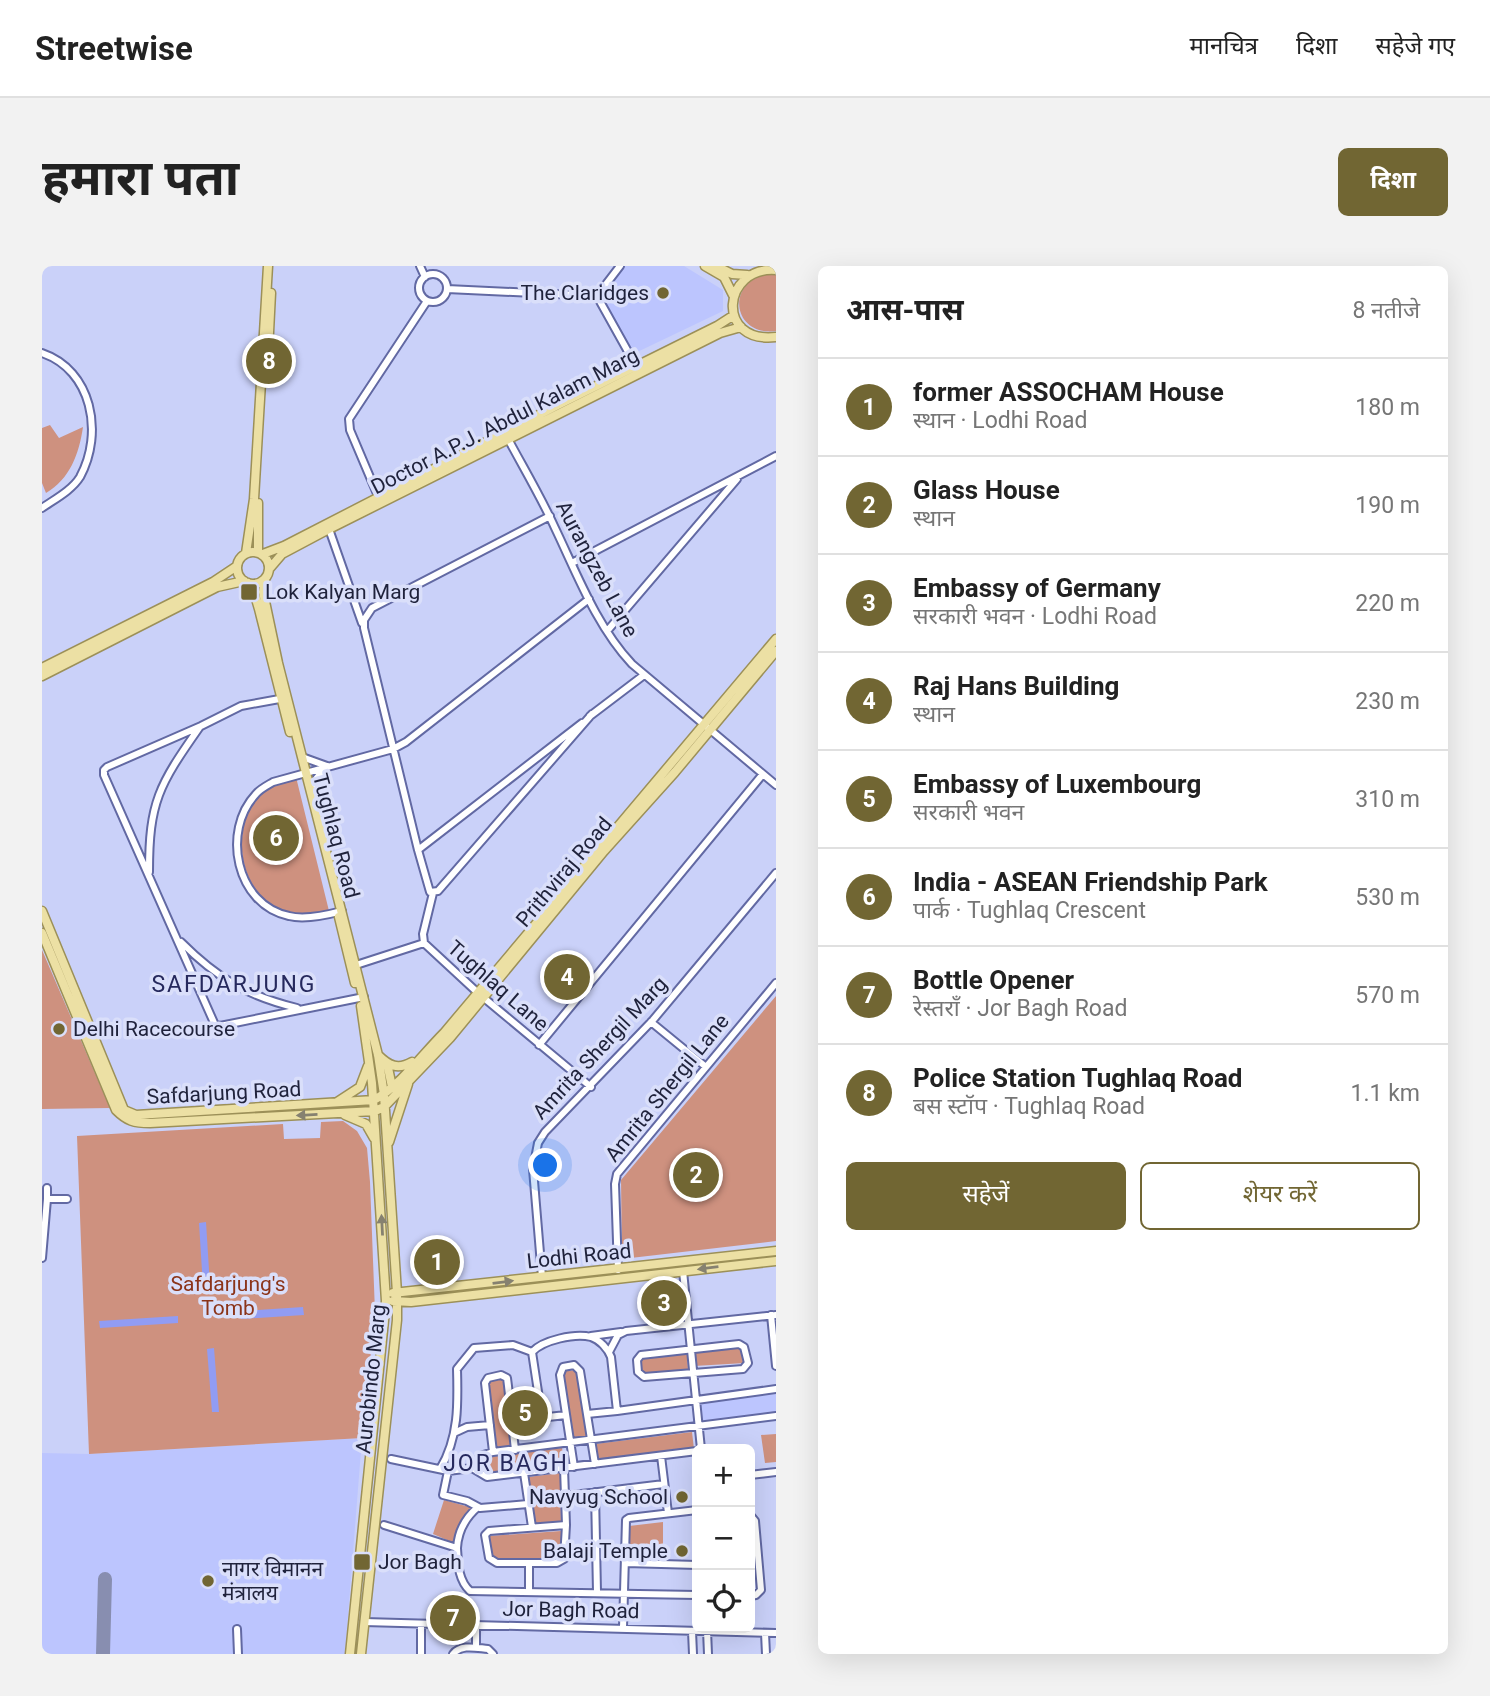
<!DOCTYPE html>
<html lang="hi">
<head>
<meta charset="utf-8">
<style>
  body { margin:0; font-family:Roboto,"Noto Sans Devanagari",sans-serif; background:#f2f2f2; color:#222 }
  .controls { position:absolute; right:21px; bottom:21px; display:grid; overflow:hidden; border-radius:10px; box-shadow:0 7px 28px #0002 }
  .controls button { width:63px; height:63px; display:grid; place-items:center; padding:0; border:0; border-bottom:2px solid #e0e0e0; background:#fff; color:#222; font:35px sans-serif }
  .you { position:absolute; left:504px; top:900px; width:24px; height:24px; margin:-18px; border:5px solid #fff; border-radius:50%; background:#1a73e8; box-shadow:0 0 0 10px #1a73e833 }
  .badge { display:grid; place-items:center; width:46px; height:46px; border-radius:50%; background:#716633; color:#fff; font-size:23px; font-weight:700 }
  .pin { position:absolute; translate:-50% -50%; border:4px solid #fff; box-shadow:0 2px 7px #0006 }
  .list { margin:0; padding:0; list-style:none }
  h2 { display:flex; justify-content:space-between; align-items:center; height:91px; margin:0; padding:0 28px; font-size:30px }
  h2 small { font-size:23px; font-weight:400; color:#767676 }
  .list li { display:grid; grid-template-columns:46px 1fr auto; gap:21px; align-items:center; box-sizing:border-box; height:98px; padding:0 28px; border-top:2px solid #e0e0e0 }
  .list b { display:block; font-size:26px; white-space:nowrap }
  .list p { margin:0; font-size:23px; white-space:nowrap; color:#767676 }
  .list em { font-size:23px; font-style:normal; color:#767676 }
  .actions { display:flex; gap:14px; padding:21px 28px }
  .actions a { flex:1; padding:16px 0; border:2px solid #716633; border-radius:10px; text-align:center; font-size:24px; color:#716633 }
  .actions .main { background:#716633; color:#fff }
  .icon { flex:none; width:38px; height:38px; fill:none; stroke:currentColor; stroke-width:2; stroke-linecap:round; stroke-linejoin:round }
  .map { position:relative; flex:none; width:734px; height:1388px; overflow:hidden; border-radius:10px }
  header { display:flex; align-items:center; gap:42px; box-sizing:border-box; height:98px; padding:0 35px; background:#fff; border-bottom:2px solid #e0e0e0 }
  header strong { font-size:33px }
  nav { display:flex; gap:38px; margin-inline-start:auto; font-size:24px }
  .intro { display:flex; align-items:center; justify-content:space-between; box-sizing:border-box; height:168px; padding:0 42px }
  h1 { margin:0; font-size:49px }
  .button { padding:18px 32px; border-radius:10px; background:#716633; color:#fff; font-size:24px; font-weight:700 }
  main { display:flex; gap:42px; padding:0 42px }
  aside { flex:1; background:#fff; border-radius:10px; box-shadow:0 7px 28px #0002 }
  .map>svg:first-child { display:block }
</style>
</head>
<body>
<header>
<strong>Streetwise</strong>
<nav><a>मानचित्र</a><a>दिशा</a><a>सहेजे गए</a></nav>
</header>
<div class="intro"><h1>हमारा पता</h1><a class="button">दिशा</a></div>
<main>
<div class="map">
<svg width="734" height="1388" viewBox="0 0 734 1388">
  <rect width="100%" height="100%" fill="#cad1f9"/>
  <!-- built -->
  <path fill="#bcc5fe" d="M581,0H642L681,24V45L589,89L559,31Z
    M734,1128V1146L660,1155L658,1137Z
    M320,1172L303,1388H0V1187L47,1188Z"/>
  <!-- green -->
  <path fill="#ce917f" d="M723,8L734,9V65C693,71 682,20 723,8Z
    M8,159L17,172L41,161C37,188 28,213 4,227L0,217V162Z
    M254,511L287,645C279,647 269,649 260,649C220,647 197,609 200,572C201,558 204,542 215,531C225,521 241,517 254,511Z
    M0,684L68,842L0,843Z
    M734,730V975L580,993L579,914Z
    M301,855L315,865L325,882L328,916L333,1046L320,1172L47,1188L35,870L241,858L242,873L278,872L279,856Z
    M694,1081L701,1082L703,1097L652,1100V1087L656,1084Z
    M645,1086L646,1104L605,1108L599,1104V1091Z
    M536,1104L546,1170L530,1173L521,1114L523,1105Z
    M459,1112L463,1113L471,1182L453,1183L445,1119L449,1113Z
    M650,1166L652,1183L555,1196L553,1178Z
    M734,1168V1196L723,1197L719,1169Z
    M520,1182L523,1200L441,1210L439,1192Z
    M518,1207L519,1256L492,1257L486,1211Z
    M402,1234L431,1242L412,1277L391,1268Z
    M621,1256V1292L587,1291V1260Z
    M519,1265L521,1289L516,1293H455L450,1290L446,1275L447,1270Z"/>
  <!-- water -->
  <path fill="#919cf3" d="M164,956L168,1020L161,1021L157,957Z
    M261,1041L262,1049L199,1053V1045Z
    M136,1050V1057L58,1062L57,1055Z
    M172,1082L177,1146H170L165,1083Z"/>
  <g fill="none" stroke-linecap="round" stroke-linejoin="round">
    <!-- taxiway -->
    <path stroke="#888eb0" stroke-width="14" d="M61,1388L63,1313"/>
    <defs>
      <path id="minor" d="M378,0L383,11
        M377 22a14 14 0 1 1 28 0a14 14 0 1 1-28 0Z
        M405,23L555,30L578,0
        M555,30L594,100
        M0,87C50,104 62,167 38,211C30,224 13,233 0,242
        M465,171C481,201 499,231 513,262C535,308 555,361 590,398L734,519
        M336,230L308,164L307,153L385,35
        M508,250L330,342L322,354V362L376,584L388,626L396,625L550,448
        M287,263L320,357
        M530,297L734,190
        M566,364L695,213
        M243,432L199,440L159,460L65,501L62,504V509L173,759L178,760L322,731
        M548,450L602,409
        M260,491L285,500L274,513L269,523
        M376,584L540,457
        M107,606C107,536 117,519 157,462
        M391,627L381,668L382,677L436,727L549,821
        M300,645C285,649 263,654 247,650C194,639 179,565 214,528C218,523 226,519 231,516L351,483L364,476L547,333
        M139,676C175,712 205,730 255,742
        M314,699L382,677
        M609,756L664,801
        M497,779L721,508
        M5,933V922
        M0,992L5,933H25
        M576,1004L573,918L575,908L734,717
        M641,1005L659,1183
        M500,1011L491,903L496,877L503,866L611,754L734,607
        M729,1049L734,1100
        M549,1070L579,1066
        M697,1078L702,1081L706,1097L701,1103L602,1111L596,1106L595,1094L599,1089Z
        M490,1086C501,1074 533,1067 549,1071C558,1074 566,1083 569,1091L575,1145L734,1123
        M567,1086L576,1069L584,1065L734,1049
        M545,1148L575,1145
        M470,1155L524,1149
        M412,1167L425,1161L448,1159
        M451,1186L443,1117L446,1112L459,1109L465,1112L466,1120L473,1184
        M619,1190L626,1247
        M349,1193L406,1205L430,1202L445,1211L655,1185
        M532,1201L518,1109L521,1101L532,1099L538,1105L553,1198
        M430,1202L438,1190L451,1186L734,1150
        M522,1202L524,1259L522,1293L515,1297H455L447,1292L443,1269L447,1265L524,1259
        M398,1203C417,1172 416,1137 415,1103L432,1082L471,1079L490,1086L500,1152
        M406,1205L401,1229L425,1235L438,1242L486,1238
        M482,1207L490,1261
        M708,1209L734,1206
        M553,1226L555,1326
        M523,1230L622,1218
        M708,1249L713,1255L719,1324L714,1329L708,1330
        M342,1259L415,1282C416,1297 416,1314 428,1325L655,1329
        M415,1282C416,1265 423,1252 436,1241
        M487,1297V1326
        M584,1297L655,1299
        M322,1356L734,1367
        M379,1359V1388
        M434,1360V1381
        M581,1362L584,1254L587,1252L655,1244
        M195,1363L196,1388
        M665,1364L666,1388
        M650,1365L651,1388
        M723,1367L724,1388
        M411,1388C419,1378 434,1382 446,1383L451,1388"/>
      <path id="major" d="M663,0L682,11L691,29
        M674,0L690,8L705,9
        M734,4C680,0 673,78 734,71
        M225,105L229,27
        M195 302a16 16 0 1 1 32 0a16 16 0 1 1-32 0Z
        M216,286V237
        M204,287L212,233L226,0
        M221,288L242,280L516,139L675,60L692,49
        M228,302L240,288L287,263L678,67L699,61
        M223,314L221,326L236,397L336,789L342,829L355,1027V1054L319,1388
        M206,317L212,326L217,343L248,466
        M0,402L171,316L195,300
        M0,410L175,321L202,315
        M0,645L82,844L94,849L332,834C359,819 380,789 402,767L734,373
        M297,651L313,717
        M0,667L74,844C85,855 92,857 108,857L333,845L342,841L408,772L562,585L633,506L734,385
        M336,789C347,800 356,804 370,796
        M345,797L350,821
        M295,836L318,821L326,800
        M303,849L324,858L332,872
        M347,876L366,818
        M351,1027L734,985
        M351,1035L369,1036L734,995
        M308,1388L344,1035L330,817L319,740"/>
    </defs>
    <!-- minor casing -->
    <use href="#minor" stroke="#6269a3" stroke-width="10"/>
    <!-- major casing -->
    <use href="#major" stroke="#9c9058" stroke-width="11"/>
    <!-- minor -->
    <use href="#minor" stroke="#fff" stroke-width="6"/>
    <!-- major -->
    <use href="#major" stroke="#ece0a4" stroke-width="8"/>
  </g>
  <!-- one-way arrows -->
  <defs><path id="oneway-solid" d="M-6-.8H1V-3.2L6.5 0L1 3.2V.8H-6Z" transform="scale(1.75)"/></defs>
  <g fill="#868170">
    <use href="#oneway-solid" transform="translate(265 849) rotate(177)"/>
    <use href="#oneway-solid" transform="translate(340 959) rotate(-93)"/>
    <use href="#oneway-solid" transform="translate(666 1002) rotate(173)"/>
    <use href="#oneway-solid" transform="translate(461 1016) rotate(-7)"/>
  </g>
  <!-- markers -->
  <g fill="#716633" stroke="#dadffa" stroke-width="2.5">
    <circle cx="621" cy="27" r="7"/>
    <rect x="198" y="317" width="18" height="18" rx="3.5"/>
    <circle cx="17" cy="763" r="7"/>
    <circle cx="640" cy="1231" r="7"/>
    <circle cx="640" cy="1285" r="7"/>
    <rect x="311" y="1287" width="18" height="18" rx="3.5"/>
    <circle cx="166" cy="1315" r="7"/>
  </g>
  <g text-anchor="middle" stroke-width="7" stroke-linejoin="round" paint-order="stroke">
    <!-- poi labels -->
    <g font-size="21" fill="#1f223b" stroke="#dadffa" text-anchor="start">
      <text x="607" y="34" text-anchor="end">The Claridges</text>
      <text x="223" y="333">Lok Kalyan Marg</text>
      <text x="31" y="770">Delhi Racecourse</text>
      <text x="626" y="1238" text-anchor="end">Navyug School</text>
      <text x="626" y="1292" text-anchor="end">Balaji Temple</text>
      <text x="336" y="1303">Jor Bagh</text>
      <text x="180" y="1310">नागर विमानन<tspan x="180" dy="24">मंत्रालय</tspan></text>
    </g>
    <!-- street labels -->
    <g font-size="21" fill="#1f223b" stroke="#dadffa">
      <text transform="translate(463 155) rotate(-27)" y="7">Doctor A.P.J. Abdul Kalam Marg</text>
      <text transform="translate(555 303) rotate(62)" y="7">Aurangzeb Lane</text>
      <text transform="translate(294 570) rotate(75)" y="7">Tughlaq Road</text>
      <text transform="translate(522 606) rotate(-50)" y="7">Prithviraj Road</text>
      <text transform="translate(456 720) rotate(41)" y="7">Tughlaq Lane</text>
      <text transform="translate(558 782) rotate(-47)" y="7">Amrita Shergil Marg</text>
      <text transform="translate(625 822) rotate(-51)" y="7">Amrita Shergil Lane</text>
      <text transform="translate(182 827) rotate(-3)" y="7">Safdarjung Road</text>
      <text transform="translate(537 990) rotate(-6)" y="7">Lodhi Road</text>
      <text transform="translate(329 1113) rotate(-84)" y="7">Aurobindo Marg</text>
      <text transform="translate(529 1344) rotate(1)" y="7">Jor Bagh Road</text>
    </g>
    <!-- park labels -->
    <g font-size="21" fill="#8b3419" stroke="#dadffa">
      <text x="186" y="1025">Safdarjung's<tspan x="186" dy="24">Tomb</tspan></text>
    </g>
    <!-- neighbourhood labels -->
    <g font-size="23" letter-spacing="2" fill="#26295d" stroke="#dadffa">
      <text x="192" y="726">SAFDARJUNG</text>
      <text x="464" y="1205">JOR BAGH</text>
    </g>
  </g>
</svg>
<div class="controls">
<button>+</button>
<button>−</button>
<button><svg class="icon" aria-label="locate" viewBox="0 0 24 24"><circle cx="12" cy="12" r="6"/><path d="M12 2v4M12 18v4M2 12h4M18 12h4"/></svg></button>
</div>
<div class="you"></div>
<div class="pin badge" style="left:395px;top:996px">1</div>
<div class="pin badge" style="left:654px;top:909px">2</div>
<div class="pin badge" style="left:622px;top:1037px">3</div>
<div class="pin badge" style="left:525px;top:711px">4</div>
<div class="pin badge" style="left:483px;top:1147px">5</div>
<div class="pin badge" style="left:234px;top:572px">6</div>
<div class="pin badge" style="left:411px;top:1352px">7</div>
<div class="pin badge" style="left:227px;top:95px">8</div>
</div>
<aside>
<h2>आस-पास<small>8 नतीजे</small></h2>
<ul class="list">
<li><span class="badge">1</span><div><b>former ASSOCHAM House</b><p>स्थान · Lodhi Road</p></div><em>180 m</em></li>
<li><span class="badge">2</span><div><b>Glass House</b><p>स्थान</p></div><em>190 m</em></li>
<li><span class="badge">3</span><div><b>Embassy of Germany</b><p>सरकारी भवन · Lodhi Road</p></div><em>220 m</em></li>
<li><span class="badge">4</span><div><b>Raj Hans Building</b><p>स्थान</p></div><em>230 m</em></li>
<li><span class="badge">5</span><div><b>Embassy of Luxembourg</b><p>सरकारी भवन</p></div><em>310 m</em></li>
<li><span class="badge">6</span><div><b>India - ASEAN Friendship Park</b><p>पार्क · Tughlaq Crescent</p></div><em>530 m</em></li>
<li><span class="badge">7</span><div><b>Bottle Opener</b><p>रेस्तराँ · Jor Bagh Road</p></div><em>570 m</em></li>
<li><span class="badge">8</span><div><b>Police Station Tughlaq Road</b><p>बस स्टॉप · Tughlaq Road</p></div><em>1.1 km</em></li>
</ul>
<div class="actions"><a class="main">सहेजें</a><a>शेयर करें</a></div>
</aside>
</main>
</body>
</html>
